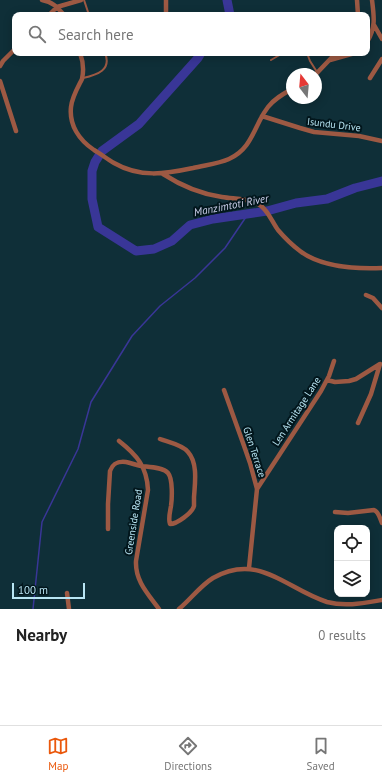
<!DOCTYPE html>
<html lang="en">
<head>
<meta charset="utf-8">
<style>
  body { margin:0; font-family:"PT Sans",sans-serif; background:#f2f2f2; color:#222 }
  .controls { position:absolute; right:12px; bottom:12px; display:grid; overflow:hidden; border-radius:8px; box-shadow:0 2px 10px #0003 }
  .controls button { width:36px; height:36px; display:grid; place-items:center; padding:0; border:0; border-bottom:1px solid #e0e0e0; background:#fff; color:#222; font:20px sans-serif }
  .compass { position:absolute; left:286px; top:68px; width:36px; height:36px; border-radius:50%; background:#fff; box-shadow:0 2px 10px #0003; rotate:344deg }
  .scale { position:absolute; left:12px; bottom:10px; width:73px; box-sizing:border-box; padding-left:4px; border:2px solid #b8e5f3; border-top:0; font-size:11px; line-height:14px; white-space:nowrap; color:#b8e5f3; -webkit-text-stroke:3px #02161c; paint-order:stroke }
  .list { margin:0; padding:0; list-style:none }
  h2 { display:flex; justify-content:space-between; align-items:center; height:52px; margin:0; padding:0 16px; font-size:17px }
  h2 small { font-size:13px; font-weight:400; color:#767676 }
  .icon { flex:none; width:22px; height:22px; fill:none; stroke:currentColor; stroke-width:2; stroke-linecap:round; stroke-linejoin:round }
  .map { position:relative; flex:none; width:382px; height:609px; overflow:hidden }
  .search { position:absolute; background:#fff; box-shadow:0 2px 10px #0003; left:12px; right:12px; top:12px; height:44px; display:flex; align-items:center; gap:10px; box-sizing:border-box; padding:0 14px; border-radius:8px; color:#767676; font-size:15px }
  .sheet { height:116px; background:#fff }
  nav { display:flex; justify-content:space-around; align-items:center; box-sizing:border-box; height:56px; border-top:1px solid #e0e0e0; background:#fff; font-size:11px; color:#767676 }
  nav a { display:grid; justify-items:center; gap:2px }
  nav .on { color:#ea580c }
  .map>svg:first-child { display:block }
</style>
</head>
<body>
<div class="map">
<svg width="382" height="609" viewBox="0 0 382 609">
  <rect width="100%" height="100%" fill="#0f2f38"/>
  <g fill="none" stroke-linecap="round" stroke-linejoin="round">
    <!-- stream -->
    <path stroke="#393697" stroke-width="1.5" d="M33,609L42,522L78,449L91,402L132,336L160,306L195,278L225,248L248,214"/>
    <!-- river -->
    <path stroke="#393697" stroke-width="9" d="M227,0L230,15
      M201,53L198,58L139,124L102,151L95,162L92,171V199L98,227L136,251L154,249L172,241L190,225L213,219L267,211L296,203L327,199L355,188L382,181"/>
    <!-- lane -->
    <path stroke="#9d5943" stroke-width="2" d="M84,0L89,15
      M307,53L310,61L317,72
      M271,60L283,53
      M83,78C97,75 112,70 105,53"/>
    <!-- street -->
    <path stroke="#9d5943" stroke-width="4.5" d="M42,0C53,2 57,7 64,15
      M357,0L358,15
      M49,15L57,7L81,0
      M166,15V0
      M374,25L382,39
      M367,42C376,28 374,16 372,0
      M80,53C83,61 84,70 82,79C78,87 72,97 71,107C69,125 79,140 94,150C101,154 107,159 114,163C140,178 165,174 193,168C205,165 218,164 229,159C247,151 252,136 260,120C262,116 265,111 268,107C274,99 283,94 292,89
      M330,60L355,53
      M0,66L3,61L15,49
      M316,74L336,53
      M370,78L382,59
      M0,81L16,131
      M262,116L300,128L314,132L359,136L382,141
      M163,174C180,185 201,194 222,197C234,199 247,198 258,204C267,208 272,222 278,230C284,237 292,245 300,251C321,267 357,269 382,268
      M366,295L373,298L382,308
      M327,380L335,382L349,381L356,379L380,364
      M224,390L243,443L250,463L257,489L249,568
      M358,423L371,394L380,364
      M119,441C137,455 147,467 148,490L136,561C135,581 148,594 159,609
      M257,489L321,391L329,376L334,361
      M335,512L348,513L374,510C379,512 380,519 382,523
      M108,529V504L110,471C113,463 118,461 126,462C131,463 136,465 141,466C148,467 163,467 168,473C173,479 172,499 171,506C170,512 168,519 170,524C177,524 192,513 194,506C194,503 194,500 194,497C195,483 198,463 188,452C183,445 168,442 160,439
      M67,593L69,609
      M179,609C191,599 200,586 213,578C259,552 286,589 327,602C346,607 364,603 382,600"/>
  </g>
  <g text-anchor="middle" stroke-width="4" stroke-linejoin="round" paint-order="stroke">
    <!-- street labels -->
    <g font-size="10" fill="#b8e5f3" stroke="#02161c">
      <text transform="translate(334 124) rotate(7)" y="4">Isundu Drive</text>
      <text transform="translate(296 411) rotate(-57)" y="4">Len Armitage Lane</text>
      <text transform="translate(255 452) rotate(72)" y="4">Glen Terrace</text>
      <text transform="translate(133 522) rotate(-81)" y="4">Greenside Road</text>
    </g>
    <!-- water labels -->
    <g font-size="11" font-style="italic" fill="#cbcfea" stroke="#02161c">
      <text transform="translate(231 205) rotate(-11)" y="4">Manzimtoti River</text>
    </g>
  </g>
</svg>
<div class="controls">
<button><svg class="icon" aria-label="locate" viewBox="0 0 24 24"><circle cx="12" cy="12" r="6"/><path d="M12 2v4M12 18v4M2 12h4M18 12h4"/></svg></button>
<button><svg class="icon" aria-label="layers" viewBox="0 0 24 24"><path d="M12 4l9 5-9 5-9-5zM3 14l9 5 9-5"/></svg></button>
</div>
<svg class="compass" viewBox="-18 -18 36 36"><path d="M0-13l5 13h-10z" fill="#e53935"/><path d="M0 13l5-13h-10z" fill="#767676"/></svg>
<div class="scale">100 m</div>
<div class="search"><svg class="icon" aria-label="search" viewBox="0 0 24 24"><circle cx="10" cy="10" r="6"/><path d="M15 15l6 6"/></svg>Search here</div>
</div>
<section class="sheet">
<h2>Nearby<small>0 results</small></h2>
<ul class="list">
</ul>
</section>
<nav>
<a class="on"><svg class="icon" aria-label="map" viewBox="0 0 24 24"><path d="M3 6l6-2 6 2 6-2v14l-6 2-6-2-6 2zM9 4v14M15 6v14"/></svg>Map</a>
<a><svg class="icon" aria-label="directions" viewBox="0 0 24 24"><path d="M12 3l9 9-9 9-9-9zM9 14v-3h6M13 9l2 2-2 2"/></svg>Directions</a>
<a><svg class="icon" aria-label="saved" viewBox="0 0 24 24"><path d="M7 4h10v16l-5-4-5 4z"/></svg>Saved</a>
</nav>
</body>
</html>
